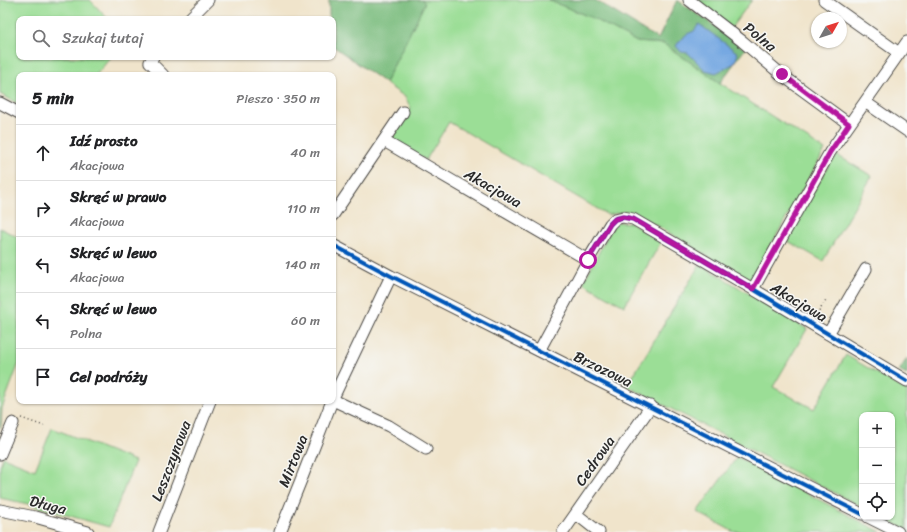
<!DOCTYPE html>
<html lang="pl">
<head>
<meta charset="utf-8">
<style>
  body { margin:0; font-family:Sriracha,sans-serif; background:#f2f2f2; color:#202124 }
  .controls { position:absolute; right:12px; bottom:12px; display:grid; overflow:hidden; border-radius:8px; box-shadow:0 1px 3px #0004 }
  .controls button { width:36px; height:36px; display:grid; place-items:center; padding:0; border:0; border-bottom:1px solid #e0e0e0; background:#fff; color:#202124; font:20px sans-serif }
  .compass { position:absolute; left:811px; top:12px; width:36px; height:36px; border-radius:50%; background:#fff; box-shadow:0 1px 3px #0004; rotate:51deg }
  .stop { position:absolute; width:12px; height:12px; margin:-9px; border:3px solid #b5179e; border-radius:50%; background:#fff }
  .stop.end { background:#b5179e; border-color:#fff; box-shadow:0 1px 4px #0008 }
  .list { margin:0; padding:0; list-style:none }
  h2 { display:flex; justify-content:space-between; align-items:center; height:52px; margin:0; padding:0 16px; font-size:17px }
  h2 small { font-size:13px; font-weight:400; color:#757577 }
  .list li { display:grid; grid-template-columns:26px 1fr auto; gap:12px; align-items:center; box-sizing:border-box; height:56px; padding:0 16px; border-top:1px solid #e0e0e0 }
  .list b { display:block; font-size:15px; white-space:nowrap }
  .list p { margin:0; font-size:13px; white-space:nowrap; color:#757577 }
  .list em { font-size:13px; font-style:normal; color:#757577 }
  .icon { flex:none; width:22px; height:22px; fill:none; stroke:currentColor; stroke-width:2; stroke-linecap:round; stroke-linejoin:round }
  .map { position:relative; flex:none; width:907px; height:532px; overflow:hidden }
  .search { position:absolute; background:#fff; box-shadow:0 1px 3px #0004; left:16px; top:16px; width:320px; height:44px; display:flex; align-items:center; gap:10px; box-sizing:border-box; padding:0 14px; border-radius:8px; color:#757577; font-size:15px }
  .panel { position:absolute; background:#fff; box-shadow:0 1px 3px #0004; left:16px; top:72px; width:320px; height:332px; border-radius:8px }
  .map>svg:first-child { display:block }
</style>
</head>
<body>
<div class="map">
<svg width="907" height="532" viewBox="0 0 907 532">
  <rect width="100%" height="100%" fill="#f6f6f2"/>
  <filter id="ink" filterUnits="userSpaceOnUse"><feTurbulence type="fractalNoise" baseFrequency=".025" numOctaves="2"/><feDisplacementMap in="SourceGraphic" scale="8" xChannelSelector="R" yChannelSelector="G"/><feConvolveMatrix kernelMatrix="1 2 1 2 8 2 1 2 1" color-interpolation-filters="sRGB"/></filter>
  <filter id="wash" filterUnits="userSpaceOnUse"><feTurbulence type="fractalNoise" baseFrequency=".012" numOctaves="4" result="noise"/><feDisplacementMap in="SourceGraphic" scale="16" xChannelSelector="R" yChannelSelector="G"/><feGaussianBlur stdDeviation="0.9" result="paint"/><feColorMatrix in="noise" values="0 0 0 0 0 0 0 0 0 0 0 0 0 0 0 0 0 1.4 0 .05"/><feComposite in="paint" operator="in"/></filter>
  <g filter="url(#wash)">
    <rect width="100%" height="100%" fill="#f0e4cb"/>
    <!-- green -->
    <path fill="#9bde96" stroke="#638460" d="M0,0H90L108,19H19V57H111L96,75H19V104L0,94Z
      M422,0H548L590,17L637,42L664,44L720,83L825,150L750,282L658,226L628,211L608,215L449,122L426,160L391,140L411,108L405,97L385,83L424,3Z
      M694,0H752L731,28Z
      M835,154L872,176L823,261L786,240Z
      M618,222L632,223L661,242L624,306L583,283L613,225Z
      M0,228L19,238V363L2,408L1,426L0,428Z
      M700,264L807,329L773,387L814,409L846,355L907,391V530L881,517H892V415H862V507L627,386Z
      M52,428L135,461L109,527L28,504L0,498V466L3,457L35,470Z
      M737,457L881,532H734L697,512Z"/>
    <!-- forest -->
    <path fill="#7cbd7f" stroke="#547455" d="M329,0H422L425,3L385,83L333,46V19H329Z
      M548,0H595L658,39L677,0L712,24L745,49L720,83L664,44L637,42L590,17Z
      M907,358V375L899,371Z"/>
    <!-- water -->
    <path fill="#76a8e2" stroke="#506a86" d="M699,24L738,53L735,63L716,73L705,70L688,53L681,52L676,46L680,40L687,34L694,31Z"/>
  </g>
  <g filter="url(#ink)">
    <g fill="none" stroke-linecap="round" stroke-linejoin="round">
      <defs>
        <path id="minor" d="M689,0L742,41L782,75L849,124
          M824,0L899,53
          M189,19L208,0
          M153,57L150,62L163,75
          M865,102L907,131
          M0,103L19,113
          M384,141L588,260L539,351
          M333,215L403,112
          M333,245L391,276L862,514
          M588,260L610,224L615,219L623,217L633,219L753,289L907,381
          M753,289L830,152L907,42
          M828,334L866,269
          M333,398L391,276
          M333,400L389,426L426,449
          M0,454L13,423
          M0,510L35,517L88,532
          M576,514L599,532
          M868,517L898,532
          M159,532L210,401
          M280,532L303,475L332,401
          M563,532L651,406"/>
      </defs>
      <!-- minor casing -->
      <use href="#minor" stroke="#494743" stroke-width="13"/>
      <!-- path -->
      <path stroke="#494743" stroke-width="1.5" stroke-dasharray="1 3" stroke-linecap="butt" d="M817,315L827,298
        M21,418L44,426"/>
      <!-- minor -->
      <use href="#minor" stroke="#fff" stroke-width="11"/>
      <defs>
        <path id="cycleway" d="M333,245L391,276L862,514
          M588,260L610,224L615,219L623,217L633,219L753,289L907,381"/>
      </defs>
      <!-- cycleway casing -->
      <use href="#cycleway" stroke="#f6f6f2" stroke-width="6"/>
      <!-- cycleway -->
      <use href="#cycleway" stroke="#0057b8" stroke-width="4"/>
    </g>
  </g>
  <g fill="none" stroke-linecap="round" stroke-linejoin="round" filter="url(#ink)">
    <!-- route -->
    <path stroke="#b5179e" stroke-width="5" d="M588,260L610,224L615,219L623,217L633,219L753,289L830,152L849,124L782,74"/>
  </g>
  <g text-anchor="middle" stroke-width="3" stroke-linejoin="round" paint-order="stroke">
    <!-- street labels -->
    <g font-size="15" fill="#2b2b2b" stroke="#f6f6f2">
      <text transform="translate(760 37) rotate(39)" y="5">Polna</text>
      <text transform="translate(493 188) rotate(30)" y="5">Akacjowa</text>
      <text transform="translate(799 302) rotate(31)" y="5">Akacjowa</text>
      <text transform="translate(603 369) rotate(26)" y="5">Brzozowa</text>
      <text transform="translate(171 461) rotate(-69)" y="5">Leszczynowa</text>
      <text transform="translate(293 461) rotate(-68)" y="5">Mirtowa</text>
      <text transform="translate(595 461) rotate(-55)" y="5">Cedrowa</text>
      <text transform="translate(48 505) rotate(14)" y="5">Długa</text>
    </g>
  </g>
</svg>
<div class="controls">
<button>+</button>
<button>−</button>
<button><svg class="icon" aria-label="locate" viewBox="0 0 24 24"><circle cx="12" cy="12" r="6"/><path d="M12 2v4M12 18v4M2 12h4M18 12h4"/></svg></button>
</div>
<svg class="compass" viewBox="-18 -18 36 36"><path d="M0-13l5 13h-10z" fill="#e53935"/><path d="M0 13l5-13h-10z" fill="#757577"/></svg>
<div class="stop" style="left:588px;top:260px"></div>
<div class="stop end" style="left:782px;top:74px"></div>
<div class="search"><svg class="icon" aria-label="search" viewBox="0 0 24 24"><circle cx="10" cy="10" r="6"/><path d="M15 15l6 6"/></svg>Szukaj tutaj</div>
<section class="panel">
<h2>5 min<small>Pieszo · 350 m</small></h2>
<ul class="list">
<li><svg class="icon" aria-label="ahead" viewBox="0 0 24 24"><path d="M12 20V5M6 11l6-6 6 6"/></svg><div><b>Idź prosto</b><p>Akacjowa</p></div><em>40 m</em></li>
<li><svg class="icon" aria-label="right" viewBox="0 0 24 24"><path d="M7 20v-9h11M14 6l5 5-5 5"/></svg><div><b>Skręć w prawo</b><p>Akacjowa</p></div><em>110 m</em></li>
<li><svg class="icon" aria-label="left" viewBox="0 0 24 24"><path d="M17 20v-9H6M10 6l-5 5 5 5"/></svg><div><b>Skręć w lewo</b><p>Akacjowa</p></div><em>140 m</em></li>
<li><svg class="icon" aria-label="left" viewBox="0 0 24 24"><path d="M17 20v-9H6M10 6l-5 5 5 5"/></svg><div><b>Skręć w lewo</b><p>Polna</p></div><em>60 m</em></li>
<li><svg class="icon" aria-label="arrive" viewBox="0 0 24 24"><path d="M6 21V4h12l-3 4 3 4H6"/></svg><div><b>Cel podróży</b></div></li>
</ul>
</section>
</div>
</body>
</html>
